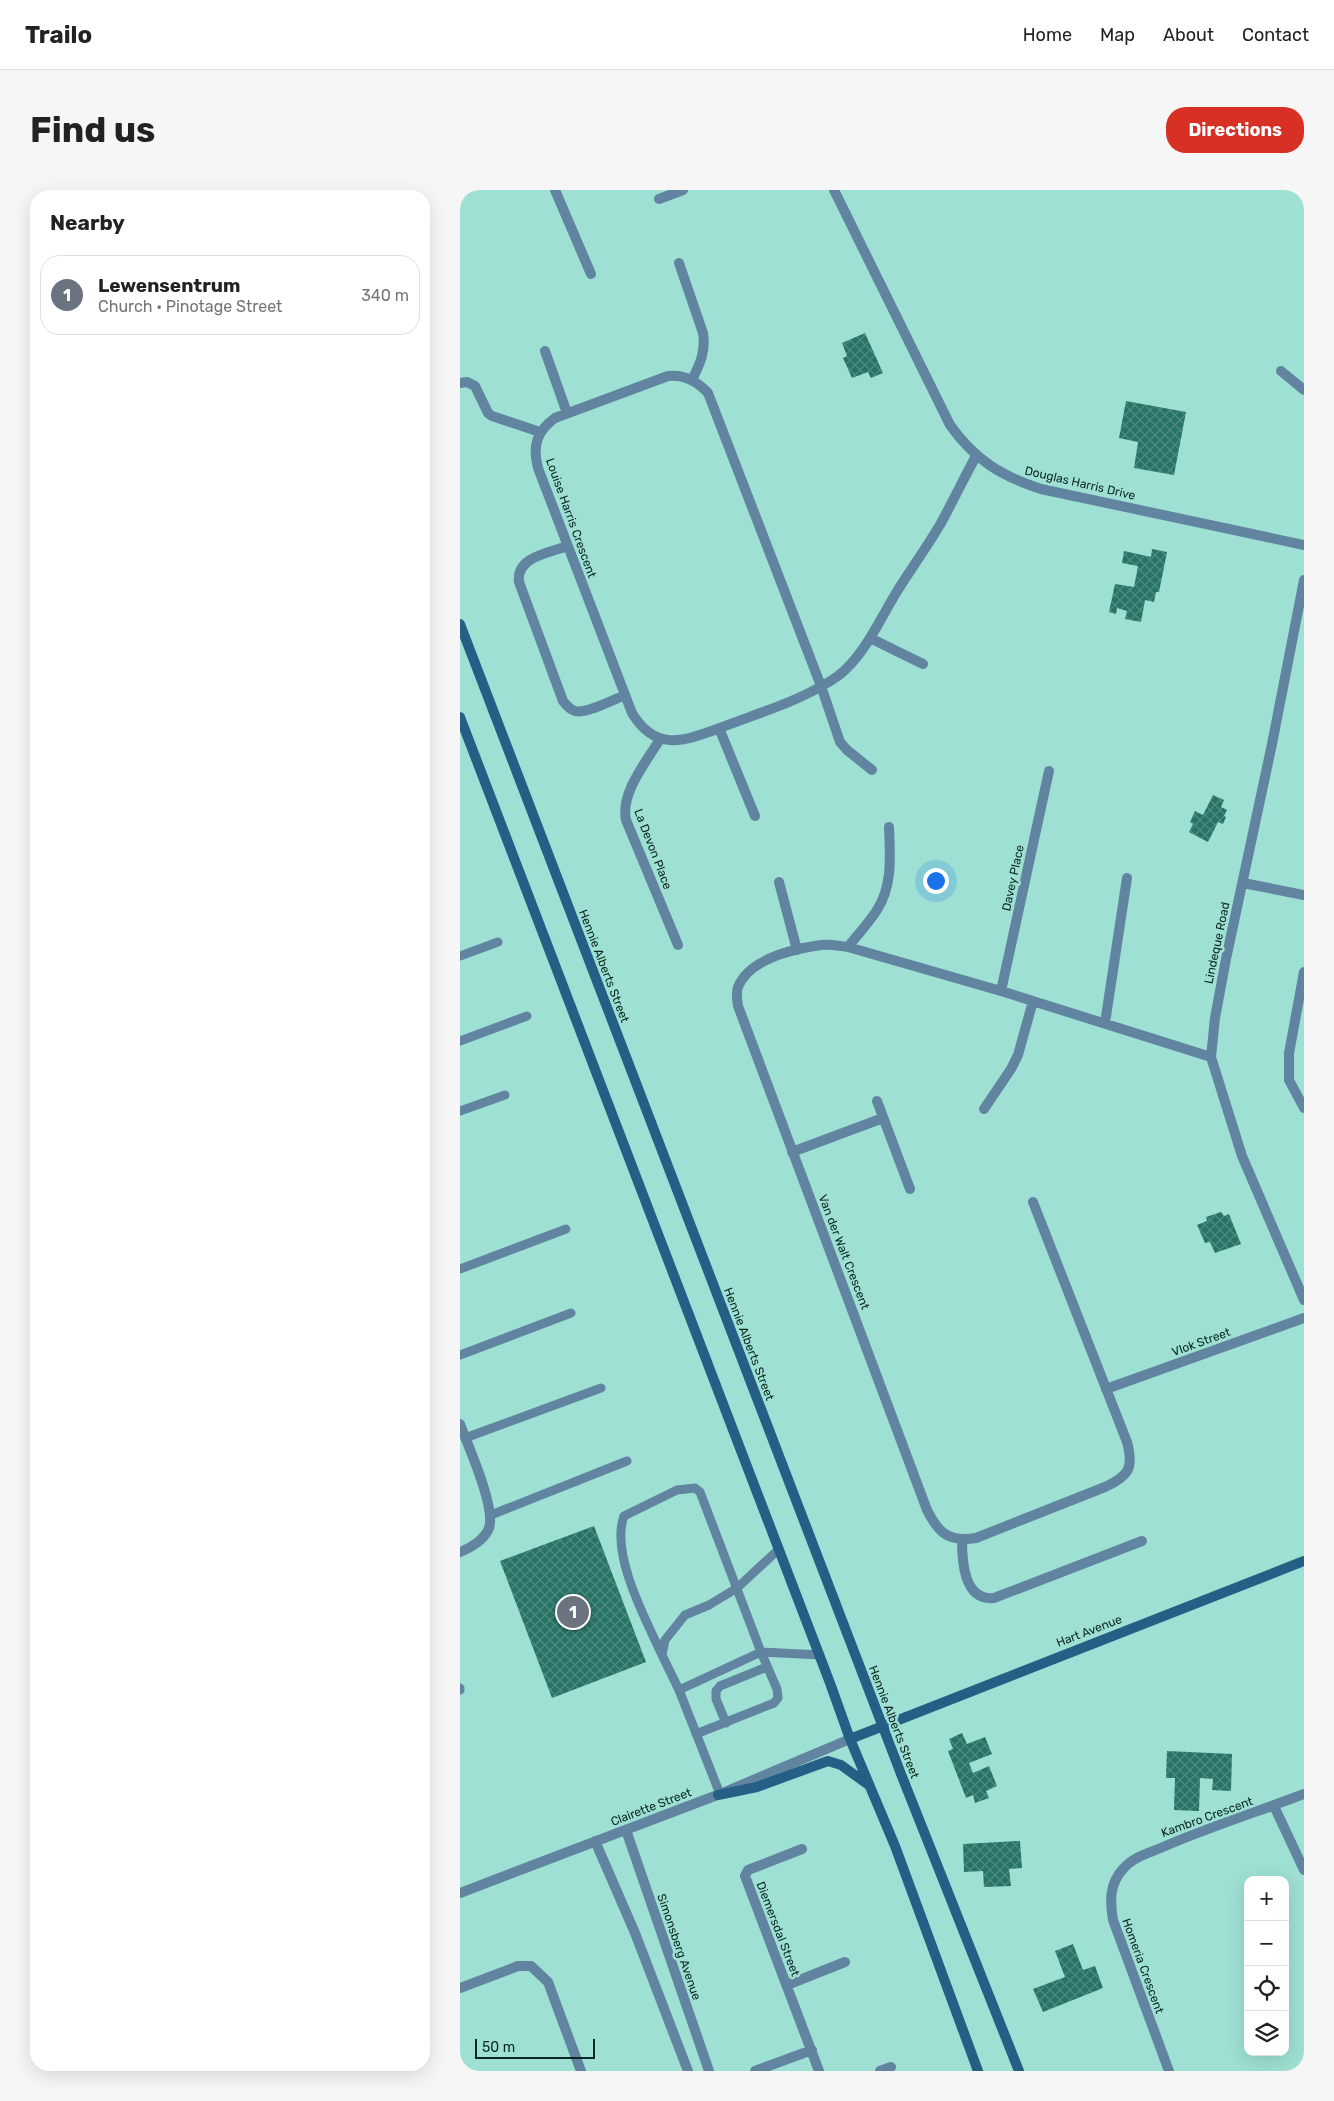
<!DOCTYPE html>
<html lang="en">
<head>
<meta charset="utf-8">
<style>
  body { margin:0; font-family:Rubik,sans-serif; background:#f6f6f6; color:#222 }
  .controls { position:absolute; right:15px; bottom:15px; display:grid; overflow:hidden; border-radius:10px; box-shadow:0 5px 20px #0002 }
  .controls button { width:45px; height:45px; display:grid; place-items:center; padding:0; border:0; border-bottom:1px solid #e0e0e0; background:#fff; color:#222; font:25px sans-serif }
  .scale { position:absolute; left:15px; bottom:12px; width:120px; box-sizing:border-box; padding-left:5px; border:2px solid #0a2622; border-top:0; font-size:14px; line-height:18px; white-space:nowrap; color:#0a2622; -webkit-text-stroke:4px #9ee0d3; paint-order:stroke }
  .you { position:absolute; left:475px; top:690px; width:18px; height:18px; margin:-12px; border:4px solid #fff; border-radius:50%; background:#1a73e8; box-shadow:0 0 0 8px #1a73e833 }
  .badge { display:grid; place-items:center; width:32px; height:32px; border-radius:50%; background:#d93025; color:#fff; font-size:16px; font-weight:700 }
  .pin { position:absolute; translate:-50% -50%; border:2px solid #fff; box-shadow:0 1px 5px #0006 }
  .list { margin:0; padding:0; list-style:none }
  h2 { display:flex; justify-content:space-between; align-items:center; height:65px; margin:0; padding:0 20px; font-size:21px }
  h2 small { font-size:16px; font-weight:400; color:#767676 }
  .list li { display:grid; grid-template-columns:32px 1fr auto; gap:15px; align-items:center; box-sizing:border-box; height:80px; margin:0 10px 10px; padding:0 10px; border:1px solid #e0e0e0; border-radius:20px }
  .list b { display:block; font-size:19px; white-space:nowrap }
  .list p { margin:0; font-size:16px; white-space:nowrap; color:#767676 }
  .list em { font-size:16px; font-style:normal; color:#767676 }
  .icon { flex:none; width:28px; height:28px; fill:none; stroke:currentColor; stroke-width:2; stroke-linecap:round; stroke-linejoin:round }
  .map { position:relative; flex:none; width:844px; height:1881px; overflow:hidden; border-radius:20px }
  header { display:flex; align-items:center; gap:30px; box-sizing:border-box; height:70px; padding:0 25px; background:#fff; border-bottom:1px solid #e0e0e0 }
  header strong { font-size:24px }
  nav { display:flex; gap:28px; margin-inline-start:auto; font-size:18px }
  .intro { display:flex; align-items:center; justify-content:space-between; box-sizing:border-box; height:120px; padding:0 30px }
  h1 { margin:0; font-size:35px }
  .button { padding:12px 22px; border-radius:20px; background:#d93025; color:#fff; font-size:18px; font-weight:700 }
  main { display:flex; gap:30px; padding:0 30px }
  aside { flex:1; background:#fff; border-radius:20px; box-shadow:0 5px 20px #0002 }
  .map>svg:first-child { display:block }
</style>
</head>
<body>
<header>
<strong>Trailo</strong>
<nav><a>Home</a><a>Map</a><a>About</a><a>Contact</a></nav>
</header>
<div class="intro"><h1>Find us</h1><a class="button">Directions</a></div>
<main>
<aside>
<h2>Nearby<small></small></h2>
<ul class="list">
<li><span class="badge" style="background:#6b7280">1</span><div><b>Lewensentrum</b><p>Church · Pinotage Street</p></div><em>340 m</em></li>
</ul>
</aside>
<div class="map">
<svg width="844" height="1881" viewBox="0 0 844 1881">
  <defs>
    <pattern id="building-cross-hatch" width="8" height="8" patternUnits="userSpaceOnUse" patternTransform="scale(1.25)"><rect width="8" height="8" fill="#267367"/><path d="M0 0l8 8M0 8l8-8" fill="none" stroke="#518a81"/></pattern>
  </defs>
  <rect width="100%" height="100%" fill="#9ee0d3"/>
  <!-- building -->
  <path fill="url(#building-cross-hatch)" d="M405,143L423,183L411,188L408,182L392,188L383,168L387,166L382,153Z
    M666,211L726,222L714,285L674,278L678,252L659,248Z
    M692,359L707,362L699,402H696L694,412L685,410L681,432L665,429L667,421L657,418L656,424L649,422L655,394L674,397L678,376L662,373L664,361L691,367Z
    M753,605L764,610L761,617L767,620L764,626L766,627L763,634L758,632L748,652L729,642L733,634L730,632L735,621L743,625Z
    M761,1022L764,1026L769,1024L781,1054L755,1063L750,1052L745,1053L737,1035L747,1031L746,1027Z
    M134,1336L186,1472L92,1508L40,1371Z
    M502,1543L507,1554L525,1547L532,1564L509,1573L513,1583L529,1576L537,1596L526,1601L529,1608L515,1613L513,1605L506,1608L488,1561L493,1559L489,1549Z
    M707,1561L772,1564L771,1601L752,1600L753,1589L740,1588L739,1621L714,1620L715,1588H706Z
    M560,1651L562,1678L549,1679L551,1696L524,1697L523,1681L504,1682L503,1654Z
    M613,1754L623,1780L635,1776L643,1798L583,1822L573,1799L605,1787L595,1761Z"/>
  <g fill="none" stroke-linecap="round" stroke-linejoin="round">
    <!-- lane -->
    <path stroke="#6185a0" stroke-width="9" d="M0,766L38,752
      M0,851L67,826
      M0,921L45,905
      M0,1079L106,1039
      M0,1165L111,1123
      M5,1248L141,1198
      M31,1325L167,1271
      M202,1465C186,1430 150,1364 164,1326L217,1300L235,1298L240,1302L301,1462L317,1499L318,1508L314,1513L236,1544
      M0,1498V1500
      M219,1500L301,1462L360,1465
      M266,1533L256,1509V1501L260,1496L307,1477
      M260,1604L219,1500L202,1465L205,1450L225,1425L249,1415L277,1398L319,1359"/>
    <!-- street -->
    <path stroke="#6185a0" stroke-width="10" d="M95,0L131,84
      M374,0L490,235C515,270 541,286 581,299L844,355
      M199,9L223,0
      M219,73L243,143C246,161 240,174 232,190
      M85,161L107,223
      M821,181L844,200
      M0,193L7,192L15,196L28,223L32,226L80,242
      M108,356C88,363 56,367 59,392L103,511C106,515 109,519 115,521C126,524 153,510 165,505
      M844,390L812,554L766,769L755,828L751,867L782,966L844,1110
      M410,448L463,474
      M259,538L295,626
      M200,549C187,571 160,603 166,630L218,755
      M412,580L387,560L380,552L361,496L248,203C237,191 224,184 208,186L95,228C77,241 72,256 78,278L172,523C195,561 222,552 257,539C298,523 342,511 378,486C404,466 419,431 436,403C451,379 467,357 481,333C493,311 504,288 516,266
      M319,692L337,760
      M783,693L844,705
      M388,757C397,745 409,733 417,720C433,695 430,666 429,637
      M844,782L829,863V890L844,918
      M541,801L589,581
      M645,833L667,688
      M417,911L450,999
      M524,919L551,879L558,865L573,811
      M332,962L423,928
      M573,1012L667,1252C674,1278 669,1286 645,1297L516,1348C489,1352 479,1344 467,1320L278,816C277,810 276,802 278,797C290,768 333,759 361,755C370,754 379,756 388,757L541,801L751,867
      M646,1199L844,1128
      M0,1234C8,1256 36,1317 29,1338C25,1349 11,1358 0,1362
      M502,1350C502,1372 504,1411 534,1408L682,1351
      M814,1616L844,1680
      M166,1640L249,1881
      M135,1651L175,1743L228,1881
      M342,1659L288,1680L285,1686L359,1881
      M0,1703L260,1604L390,1549
      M327,1795L385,1772
      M0,1798L58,1776H71L88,1792L121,1881
      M295,1881L352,1860
      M420,1881L431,1877
      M709,1881L653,1730C650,1712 649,1694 663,1679C673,1667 689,1663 703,1657C749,1637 797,1622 844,1604"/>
    <!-- secondary -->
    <path stroke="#265f86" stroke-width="10" d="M0,434L441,1584L559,1881
      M0,527L370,1493L390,1549L435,1656L518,1881
      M390,1549L844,1371
      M258,1605L297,1597L368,1571L381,1575L410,1596"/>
  </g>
  <g text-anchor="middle" stroke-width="5" stroke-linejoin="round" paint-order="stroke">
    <!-- street labels -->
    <g font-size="12" fill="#0a2622" stroke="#9ee0d3">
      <text transform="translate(620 293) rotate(13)" y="4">Douglas Harris Drive</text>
      <text transform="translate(111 328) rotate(70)" y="4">Louise Harris Crescent</text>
      <text transform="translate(193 659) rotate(69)" y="4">La Devon Place</text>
      <text transform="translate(553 688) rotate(-78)" y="4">Davey Place</text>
      <text transform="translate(757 753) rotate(-78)" y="4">Lindeque Road</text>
      <text transform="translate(144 776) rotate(69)" y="4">Hennie Alberts Street</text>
      <text transform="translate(384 1062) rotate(69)" y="4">Van der Walt Crescent</text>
      <text transform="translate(741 1152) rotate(-20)" y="4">Vlok Street</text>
      <text transform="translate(289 1154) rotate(69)" y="4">Hennie Alberts Street</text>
      <text transform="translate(629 1441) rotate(-21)" y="4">Hart Avenue</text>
      <text transform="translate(434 1532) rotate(69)" y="4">Hennie Alberts Street</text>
      <text transform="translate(191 1617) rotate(-21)" y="4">Clairette Street</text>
      <text transform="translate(747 1627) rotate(-20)" y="4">Kambro Crescent</text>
      <text transform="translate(318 1739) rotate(69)" y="4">Diemersdal Street</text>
      <text transform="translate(219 1757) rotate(71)" y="4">Simonsberg Avenue</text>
      <text transform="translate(683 1776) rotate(70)" y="4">Homeria Crescent</text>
    </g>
  </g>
</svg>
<div class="controls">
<button>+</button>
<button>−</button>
<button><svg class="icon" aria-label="locate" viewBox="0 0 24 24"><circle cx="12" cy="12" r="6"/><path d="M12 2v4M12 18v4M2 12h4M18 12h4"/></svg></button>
<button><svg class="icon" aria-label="layers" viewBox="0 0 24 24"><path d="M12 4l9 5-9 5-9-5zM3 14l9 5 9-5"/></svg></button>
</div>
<div class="scale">50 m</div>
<div class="you"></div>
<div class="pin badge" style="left:113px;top:1422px;background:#6b7280">1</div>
</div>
</main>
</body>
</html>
